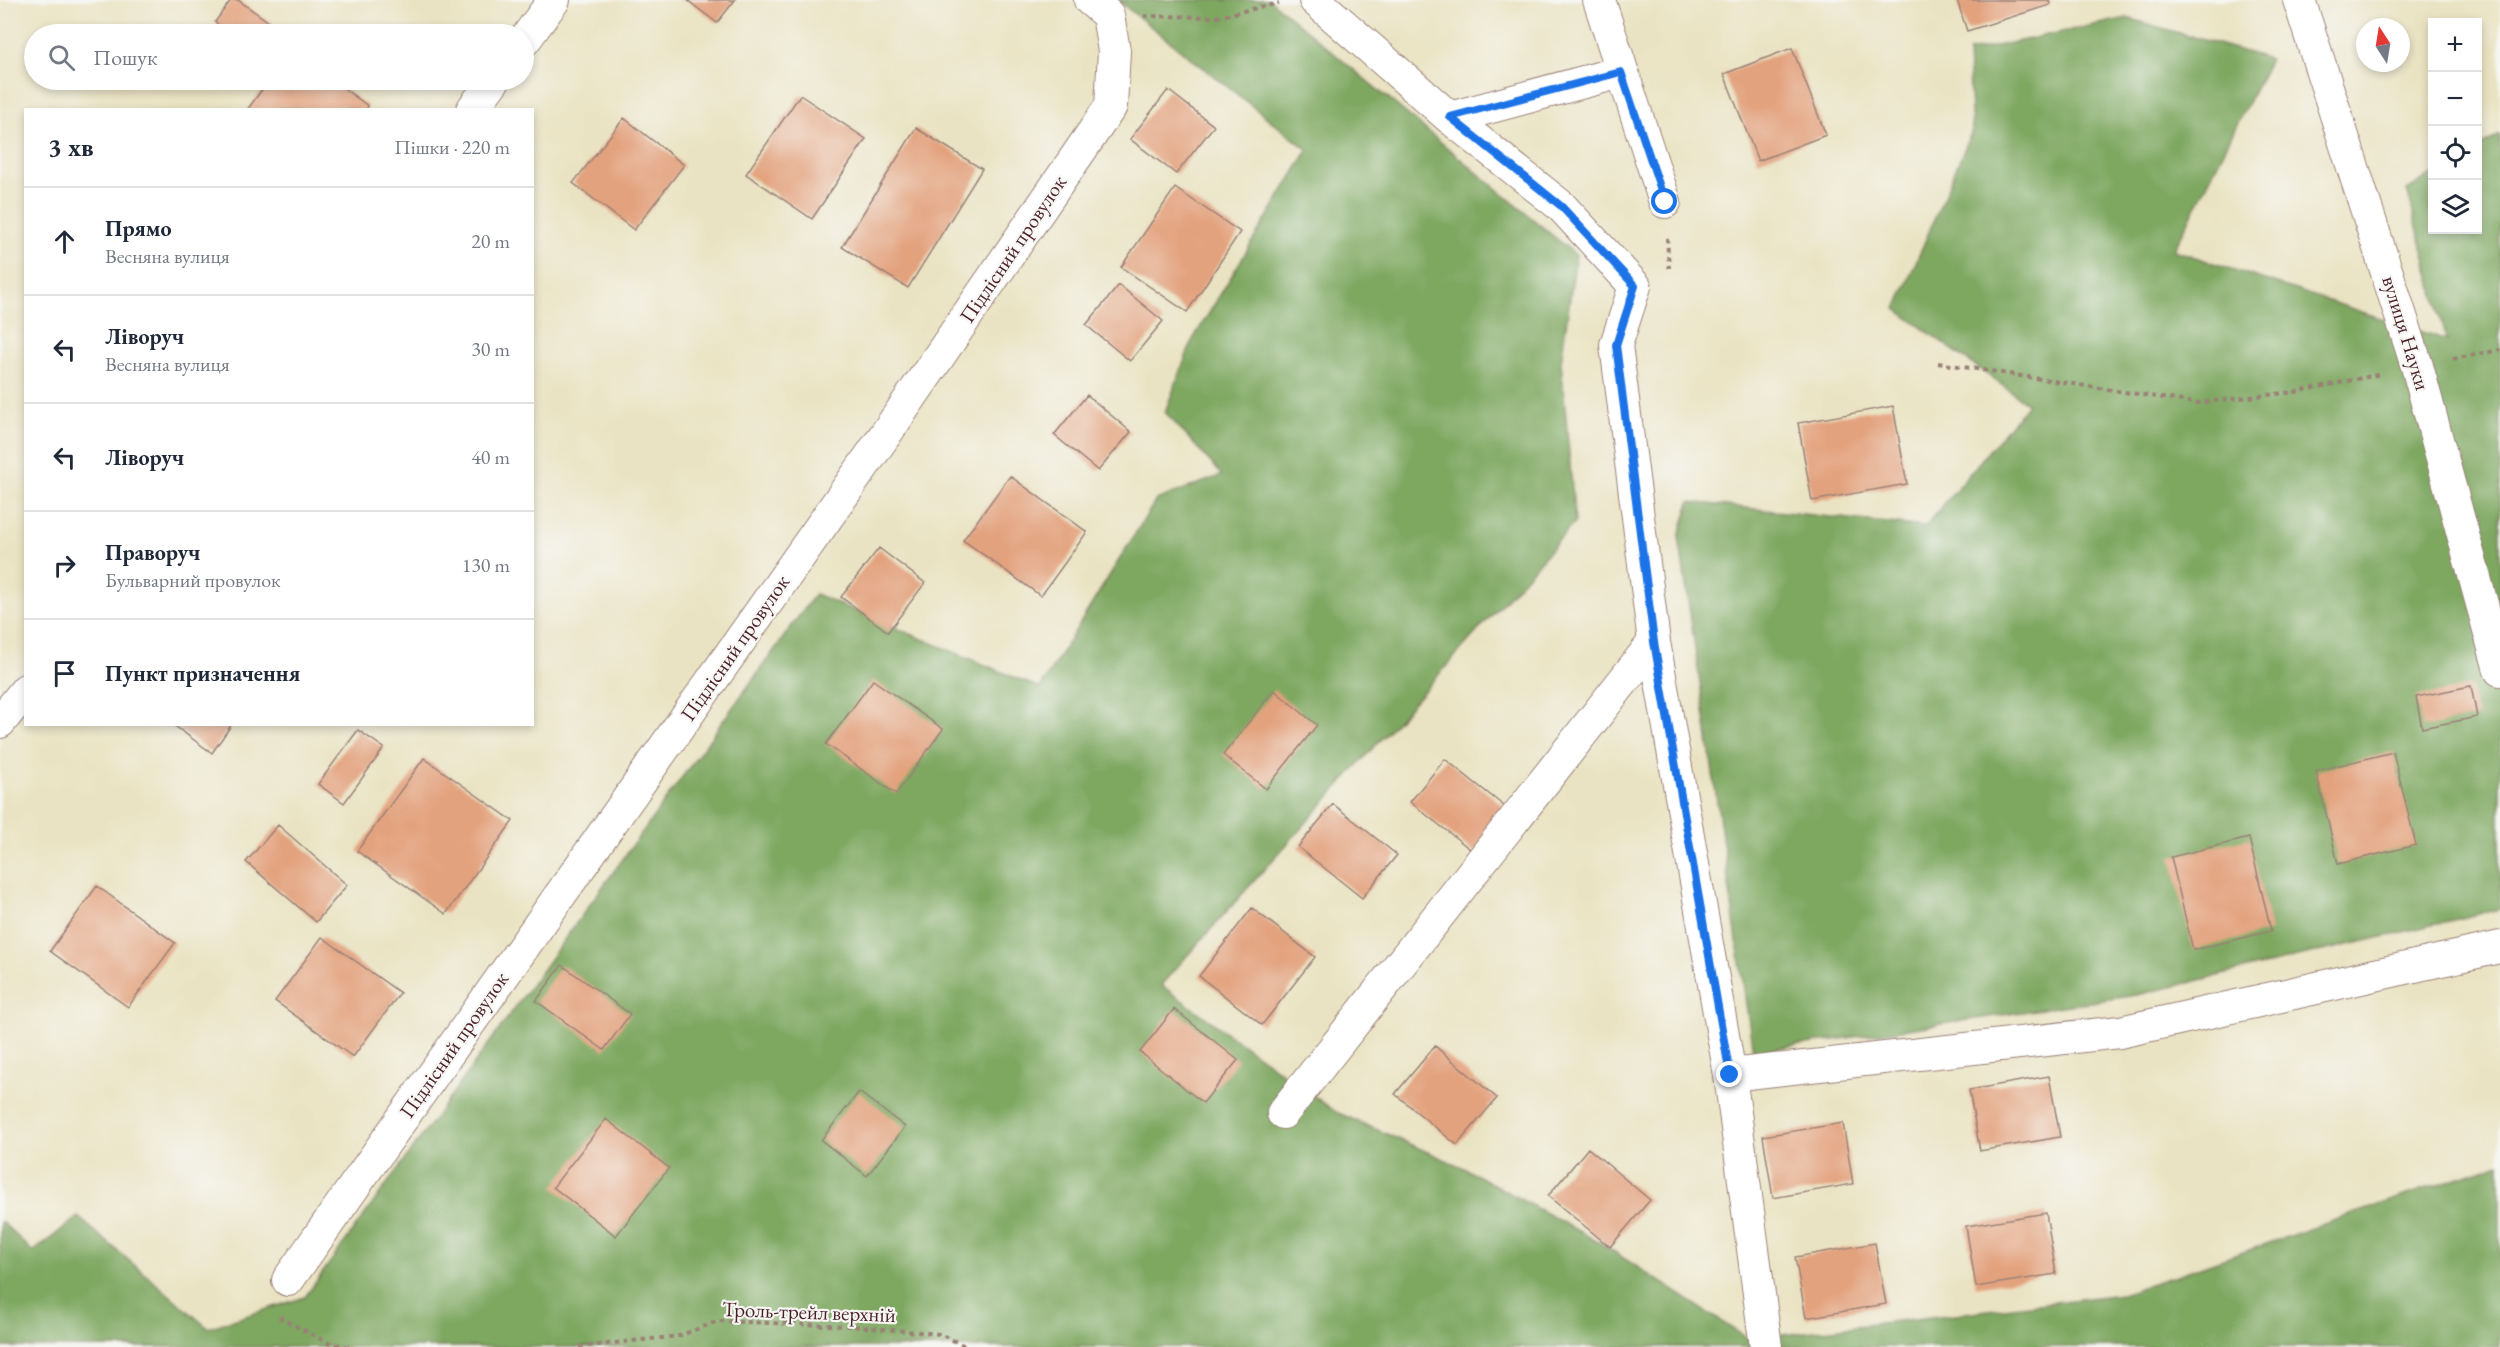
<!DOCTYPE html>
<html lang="uk">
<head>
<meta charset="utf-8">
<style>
  body { margin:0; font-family:"EB Garamond",serif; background:#f6f6f7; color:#1f2937 }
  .controls { position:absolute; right:18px; top:18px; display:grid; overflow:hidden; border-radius:0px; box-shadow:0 3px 9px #0003 }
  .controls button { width:54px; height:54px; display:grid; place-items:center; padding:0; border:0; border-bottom:2px solid #e0e1e3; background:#fff; color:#1f2937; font:30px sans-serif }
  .compass { position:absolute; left:2356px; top:18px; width:54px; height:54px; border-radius:50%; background:#fff; box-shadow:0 3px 9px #0003; rotate:348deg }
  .stop { position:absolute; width:18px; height:18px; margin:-14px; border:4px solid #1a73e8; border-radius:50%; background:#fff }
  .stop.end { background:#1a73e8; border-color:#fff; box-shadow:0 2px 6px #0008 }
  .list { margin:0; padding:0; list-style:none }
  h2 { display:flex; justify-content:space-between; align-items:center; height:78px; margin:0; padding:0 24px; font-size:26px }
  h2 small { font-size:20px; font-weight:400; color:#747a83 }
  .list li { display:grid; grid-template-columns:39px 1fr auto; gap:18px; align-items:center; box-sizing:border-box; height:108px; padding:0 24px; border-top:2px solid #e0e1e3 }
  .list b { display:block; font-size:22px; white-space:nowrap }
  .list p { margin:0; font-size:20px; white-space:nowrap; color:#747a83 }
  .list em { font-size:20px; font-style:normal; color:#747a83 }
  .icon { flex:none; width:33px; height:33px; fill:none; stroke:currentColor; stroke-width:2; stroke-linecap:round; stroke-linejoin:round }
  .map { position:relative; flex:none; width:2500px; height:1347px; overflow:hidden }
  .search { position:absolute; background:#fff; box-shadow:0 3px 9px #0003; left:24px; top:24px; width:510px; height:66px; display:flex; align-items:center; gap:15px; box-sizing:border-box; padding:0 21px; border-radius:33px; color:#747a83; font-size:22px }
  .panel { position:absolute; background:#fff; box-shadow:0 3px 9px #0003; left:24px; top:108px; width:510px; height:618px; border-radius:0px }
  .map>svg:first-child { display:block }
</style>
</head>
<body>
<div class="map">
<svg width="2500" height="1347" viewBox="0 0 2500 1347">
  <rect width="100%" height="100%" fill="#f6f6f2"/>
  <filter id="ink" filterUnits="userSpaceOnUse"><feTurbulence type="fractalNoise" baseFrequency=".0167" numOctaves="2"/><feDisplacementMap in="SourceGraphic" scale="12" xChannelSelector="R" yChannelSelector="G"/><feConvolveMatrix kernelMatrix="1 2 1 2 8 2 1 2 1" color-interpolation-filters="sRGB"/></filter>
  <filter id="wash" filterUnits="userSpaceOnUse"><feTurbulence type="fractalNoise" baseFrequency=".008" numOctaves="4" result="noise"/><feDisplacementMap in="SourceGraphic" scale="24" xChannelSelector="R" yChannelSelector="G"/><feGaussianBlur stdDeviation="1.35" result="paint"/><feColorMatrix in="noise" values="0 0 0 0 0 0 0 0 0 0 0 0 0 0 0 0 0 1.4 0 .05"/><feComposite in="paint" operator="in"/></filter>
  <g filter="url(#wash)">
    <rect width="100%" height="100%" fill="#eae3c3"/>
    <!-- forest -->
    <path fill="#7ea760" stroke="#646346" stroke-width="1.5" d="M1117,0H1270L1576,255L1561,361L1575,522L1161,985L1336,1112L1462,1167L1602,1244L1748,1339L2122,1294L2500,1163V1347H0V1222L3,1223L33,1252L78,1217L208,1328L305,1297L815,594L1040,688L1156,500L1222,475L1165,412L1192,341L1308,150Z
      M2127,18L2270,59L2174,250L2447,340L2407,190L2432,174V230H2478V147L2500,135V909L2137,995L1753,1052L1679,537L1690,502L1925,527L2028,404L1896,309L1972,131L1968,52Z"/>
    <g id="blocks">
      <!-- building -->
      <path fill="#e3a27e" d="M231,0H238L286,34H232L215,22Z
        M687,0H735L717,23Z
        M1957,0H2049L2050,5L1967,31Z
        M1792,48L1826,135L1758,161L1724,74Z
        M269,80H332L368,106L366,110H247Z
        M1168,90L1214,126L1176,174L1130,139Z
        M800,95L866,139L812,219L746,174Z
        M624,118L684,165L634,230L573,183Z
        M916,128L982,169L908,288L842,247Z
        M1175,188L1240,232L1187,312L1121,267Z
        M1119,285L1163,321L1130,361L1086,325Z
        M1087,395L1131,432L1098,471L1054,435Z
        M1893,406L1907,484L1812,501L1798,423Z
        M1010,476L1087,532L1041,596L963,540Z
        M879,548L925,583L888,632L841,597Z
        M873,680L943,729L896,794L826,744Z
        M2471,686L2477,717L2422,728L2416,697Z
        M1274,690L1317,725L1266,789L1223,755Z
        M172,724H232L212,753Z
        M358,730L384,748L344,803L318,784Z
        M2393,752L2416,845L2338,864L2316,771Z
        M424,758L513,821L446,914L357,851Z
        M1445,759L1509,810L1475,853L1410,802Z
        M1333,804L1397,855L1362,898L1298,847Z
        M278,825L347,885L316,922L246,862Z
        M2249,838L2271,931L2193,950L2171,857Z
        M97,886L175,943L128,1007L50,951Z
        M1252,908L1315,957L1262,1025L1199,976Z
        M322,937L400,993L353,1057L275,1001Z
        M562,965L630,1014L604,1050L536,1001Z
        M1174,1009L1238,1060L1203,1103L1140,1052Z
        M1435,1046L1497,1098L1457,1145L1395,1094Z
        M2049,1076L2060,1137L1980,1151L1969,1090Z
        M859,1092L905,1127L867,1176L821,1140Z
        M606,1119L669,1168L616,1236L553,1187Z
        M1843,1123L1853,1184L1773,1198L1763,1136Z
        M1588,1148L1650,1200L1610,1247L1548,1196Z
        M2046,1213L2056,1274L1976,1287L1966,1226Z
        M1875,1243L1886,1304L1806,1318L1795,1257Z"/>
    </g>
  </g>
  <g filter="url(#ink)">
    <use href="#blocks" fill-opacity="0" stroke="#9a8177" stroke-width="1.5"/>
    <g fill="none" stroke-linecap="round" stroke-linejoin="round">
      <defs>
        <path id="minor" d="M1315,0L1450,118L1621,72
          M1599,0L1665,202
          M2299,0L2417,366L2500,670
          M524,41L554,0
          M472,110L494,80
          M1450,118L1561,206L1635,286L1616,345L1654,642L1730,1075L1766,1347
          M0,722L26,690
          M1730,1075L2120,1032L2500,947
          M1283,1113L1654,642
          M288,1280L874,451L1111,106L1114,51L1108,15L1090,0"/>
      </defs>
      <!-- minor casing -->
      <use href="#minor" stroke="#9a8177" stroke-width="34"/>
      <!-- path -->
      <path stroke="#9a8177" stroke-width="4" stroke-dasharray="4.5 4.5" stroke-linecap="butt" d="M1144,16L1217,17L1279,3
        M1667,238L1669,268
        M2453,359L2500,350
        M1938,363L2195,403L2295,392L2381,374
        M279,1317L328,1343L349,1347
        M579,1347L679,1336L718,1321L851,1326L940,1334L967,1347"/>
      <!-- minor -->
      <use href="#minor" stroke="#fff" stroke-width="32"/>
    </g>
  </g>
  <g fill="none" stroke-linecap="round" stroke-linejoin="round" filter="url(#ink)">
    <!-- route -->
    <path stroke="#1a73e8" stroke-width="8" d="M1665,202L1621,72L1450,117L1561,206L1635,286L1616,345L1654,642L1730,1075"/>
  </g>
  <g text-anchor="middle" stroke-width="4.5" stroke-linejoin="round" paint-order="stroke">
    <!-- street labels -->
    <g font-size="21" fill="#4a1f2b" stroke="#f6f6f2">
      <text transform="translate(1013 249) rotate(-56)" y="7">Підлісний провулок</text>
      <text transform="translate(2406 333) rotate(73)" y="7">вулиця Науки</text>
      <text transform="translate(735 648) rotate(-55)" y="7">Підлісний провулок</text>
      <text transform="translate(454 1045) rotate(-55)" y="7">Підлісний провулок</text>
      <text transform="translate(809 1312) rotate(2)" y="7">Троль-трейл верхній</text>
    </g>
  </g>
</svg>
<div class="controls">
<button>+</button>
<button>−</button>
<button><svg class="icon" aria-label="locate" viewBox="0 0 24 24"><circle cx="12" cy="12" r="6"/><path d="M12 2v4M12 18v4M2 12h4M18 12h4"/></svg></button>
<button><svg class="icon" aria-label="layers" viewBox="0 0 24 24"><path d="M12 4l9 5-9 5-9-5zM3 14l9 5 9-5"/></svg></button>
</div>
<svg class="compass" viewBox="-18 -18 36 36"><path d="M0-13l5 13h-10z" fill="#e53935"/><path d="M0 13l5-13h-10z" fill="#747a83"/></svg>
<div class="stop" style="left:1665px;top:202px"></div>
<div class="stop end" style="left:1730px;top:1075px"></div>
<div class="search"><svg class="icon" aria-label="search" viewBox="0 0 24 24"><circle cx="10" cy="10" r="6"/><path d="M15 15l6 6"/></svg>Пошук</div>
<section class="panel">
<h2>3 хв<small>Пішки · 220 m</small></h2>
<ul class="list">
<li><svg class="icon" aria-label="ahead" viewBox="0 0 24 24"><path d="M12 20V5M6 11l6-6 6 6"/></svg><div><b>Прямо</b><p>Весняна вулиця</p></div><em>20 m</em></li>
<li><svg class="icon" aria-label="left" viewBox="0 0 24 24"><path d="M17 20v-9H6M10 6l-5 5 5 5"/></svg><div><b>Ліворуч</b><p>Весняна вулиця</p></div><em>30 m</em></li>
<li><svg class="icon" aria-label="left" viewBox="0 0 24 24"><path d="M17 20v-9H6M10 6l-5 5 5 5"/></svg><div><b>Ліворуч</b></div><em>40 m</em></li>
<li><svg class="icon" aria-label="right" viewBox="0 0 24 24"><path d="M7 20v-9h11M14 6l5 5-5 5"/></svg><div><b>Праворуч</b><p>Бульварний провулок</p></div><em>130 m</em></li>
<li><svg class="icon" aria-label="arrive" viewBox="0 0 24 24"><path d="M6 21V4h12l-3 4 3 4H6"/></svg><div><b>Пункт призначення</b></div></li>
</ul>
</section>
</div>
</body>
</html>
